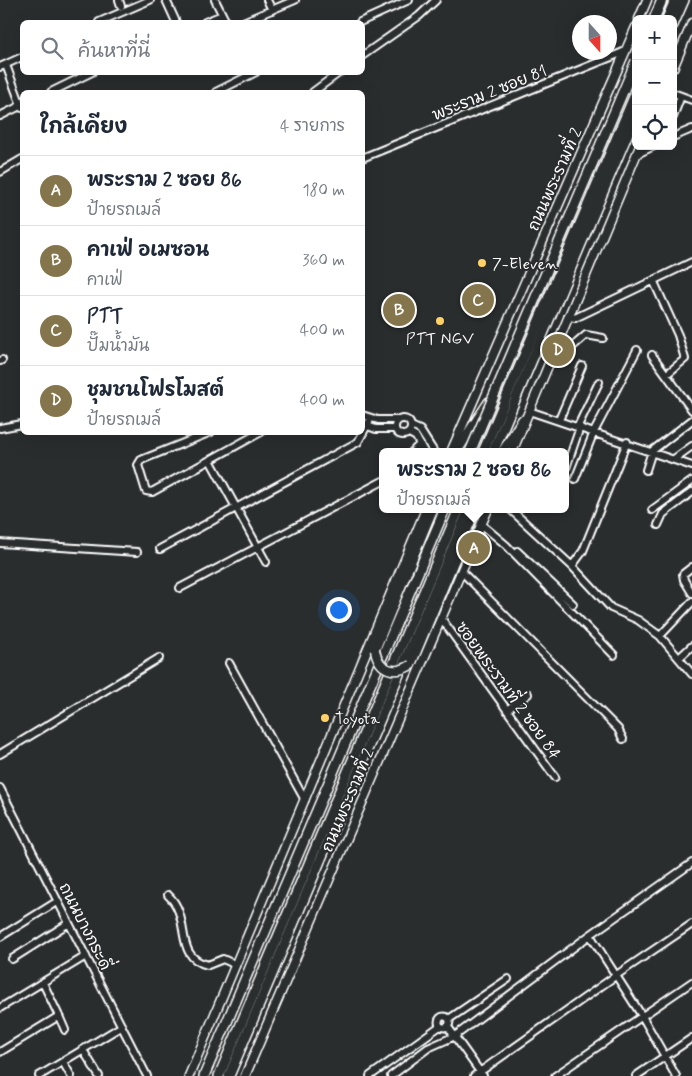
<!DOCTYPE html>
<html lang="th">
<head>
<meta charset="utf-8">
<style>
  body { margin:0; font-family:Mynerve,"Playpen Sans Thai",sans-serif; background:#f6f6f7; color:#1f2937 }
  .controls { position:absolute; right:15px; top:15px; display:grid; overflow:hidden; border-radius:8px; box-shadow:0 5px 20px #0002 }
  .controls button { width:45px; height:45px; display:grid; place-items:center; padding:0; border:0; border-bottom:1px solid #e0e1e3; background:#fff; color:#1f2937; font:25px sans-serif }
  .compass { position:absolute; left:572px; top:15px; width:45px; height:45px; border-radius:50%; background:#fff; box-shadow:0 5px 20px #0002; rotate:159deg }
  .you { position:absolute; left:338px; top:609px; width:18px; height:18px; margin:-12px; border:4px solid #fff; border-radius:50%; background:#1a73e8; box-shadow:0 0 0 8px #1a73e833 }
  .badge { display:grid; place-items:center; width:32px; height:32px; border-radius:50%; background:#84754c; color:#fff; font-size:16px; font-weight:700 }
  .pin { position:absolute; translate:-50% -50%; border:2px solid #fff; box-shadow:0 1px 5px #0006 }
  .popup { position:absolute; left:379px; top:448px; width:190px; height:65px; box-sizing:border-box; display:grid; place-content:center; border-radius:8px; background:#fff; filter:drop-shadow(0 1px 4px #0005); font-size:16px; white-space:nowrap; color:#747a83 }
  .popup b { font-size:19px; color:#1f2937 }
  .popup::after { content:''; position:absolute; left:50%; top:100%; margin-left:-10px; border:10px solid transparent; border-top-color:#fff }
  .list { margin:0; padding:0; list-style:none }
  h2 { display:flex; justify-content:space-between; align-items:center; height:65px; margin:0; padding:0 20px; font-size:21px }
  h2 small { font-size:16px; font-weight:400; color:#747a83 }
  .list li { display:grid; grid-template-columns:32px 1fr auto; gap:15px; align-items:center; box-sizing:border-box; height:70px; padding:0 20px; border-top:1px solid #e0e1e3 }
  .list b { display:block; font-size:19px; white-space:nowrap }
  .list p { margin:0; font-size:16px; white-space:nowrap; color:#747a83 }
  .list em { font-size:16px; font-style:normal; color:#747a83 }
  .icon { flex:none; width:28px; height:28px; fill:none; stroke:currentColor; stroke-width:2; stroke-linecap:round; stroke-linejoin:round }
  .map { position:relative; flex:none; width:692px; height:1076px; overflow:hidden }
  .search { position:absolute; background:#fff; box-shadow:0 5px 20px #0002; left:20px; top:20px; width:345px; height:55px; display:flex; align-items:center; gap:12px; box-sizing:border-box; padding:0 18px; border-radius:8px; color:#747a83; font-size:19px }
  .panel { position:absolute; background:#fff; box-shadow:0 5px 20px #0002; left:20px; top:90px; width:345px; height:345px; border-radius:8px }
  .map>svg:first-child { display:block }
</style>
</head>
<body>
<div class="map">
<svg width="692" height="1076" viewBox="0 0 692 1076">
  <rect width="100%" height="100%" fill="#2a2d2e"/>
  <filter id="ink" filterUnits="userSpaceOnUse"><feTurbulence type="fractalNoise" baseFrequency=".02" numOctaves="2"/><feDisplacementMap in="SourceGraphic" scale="10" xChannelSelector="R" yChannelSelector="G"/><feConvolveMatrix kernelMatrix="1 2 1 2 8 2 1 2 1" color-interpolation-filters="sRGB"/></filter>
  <g filter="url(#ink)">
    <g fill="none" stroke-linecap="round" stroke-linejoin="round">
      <defs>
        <path id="minor" d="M119,0L121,6
          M166,0L176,22
          M215,0L226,22
          M267,0L272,10
          M99,22L150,0
          M205,22L222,15
          M243,22L295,0
          M360,22L409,0
          M362,56L419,16L436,0
          M6,65L22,108
          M0,67L22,57
          M51,92L92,72
          M216,92L256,72
          M313,92L340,72
          M673,93L692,100
          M0,116L22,105
          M673,117L681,96
          M673,137L692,129
          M637,154L654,146
          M362,158L626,51
          M0,172L22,159
          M654,282L678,335L685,359L667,374
          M568,316L575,318L692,262
          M557,342L571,348L586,335L603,338
          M652,355L692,410
          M0,361L2,360
          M529,411L692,466
          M362,415L378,420H399
          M395 427a8 8 0 1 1 16 0a8 8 0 1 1-16 0Z
          M559,420L582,366
          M362,424L376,429H395
          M411,426L420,430L434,452
          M578,426L599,382
          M0,428L22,424
          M211,432L141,460L138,465L146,491L152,492L261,432
          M409,433L416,437L424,452
          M412,452L420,444
          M674,459L692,446
          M210,460L266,562
          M646,470L652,451L692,420
          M565,471L580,427
          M575,479L594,432L637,350
          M510,509L572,566L611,608L638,620L660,636L692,674
          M652,510L692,481
          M481,524L506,545L614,655
          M658,525L663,514L692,492
          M0,543L137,552
          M160,549L358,442L371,418
          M517,551L573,604
          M572,566L583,551L627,442
          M692,567L683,574L684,580L692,593
          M461,571L618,729L623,739
          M180,588L383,481
          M441,618L555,777
          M660,636L692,602
          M679,658L692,646
          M229,663L305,800
          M507,710L528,694
          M0,754L159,658
          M0,788L147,1076
          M168,895C193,918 172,957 208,965L223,959L236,965
          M590,935L642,1016L676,1076
          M0,937L58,901
          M12,959L69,923
          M0,1008L86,956
          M59,1016L65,1030
          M438.5 1022a5.5 5.5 0 1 1 11 0a5.5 5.5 0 1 1-11 0Z
          M449,1019L508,979
          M448,1027L483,1076
          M83,1050L99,1076
          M0,1052L59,1016L43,983
          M63,1062L71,1076
          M39,1076L122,1026
          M370,1076L440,1026
          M391,1076L428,1048L455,1036L590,935L692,863
          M474,1076L621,972L692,924
          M555,1076L692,982
          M636,1076L692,1038"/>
        <path id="major" d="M639,19L647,0
          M673,68L692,23
          M451,452L636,27
          M502,452L522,420
          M512,452L640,146
          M375,650L433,509
          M411,665L476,509
          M189,1076L426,509
          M245,1076L488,509"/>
        <path id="highway" d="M654,19L662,0
          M667,19L675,0
          M673,25L684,0
          M460,446L489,402
          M483,452L636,92
          M493,452L636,114
          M204,1076L445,509
          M219,1076L459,509
          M229,1076L469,509"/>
      </defs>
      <!-- minor casing -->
      <use href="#minor" stroke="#fff" stroke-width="10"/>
      <!-- major casing -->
      <use href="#major" stroke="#fff" stroke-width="11"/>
      <!-- highway casing -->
      <use href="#highway" stroke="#fff" stroke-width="12"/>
      <!-- minor -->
      <use href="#minor" stroke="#2a2d2e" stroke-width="6"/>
      <!-- major -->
      <use href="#major" stroke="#2a2d2e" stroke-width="8"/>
      <!-- highway -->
      <use href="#highway" stroke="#2a2d2e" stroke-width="9"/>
      <defs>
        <path id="major-bridge" d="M375,650C379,671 395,675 411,665"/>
        <path id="highway-bridge" d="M470,452L636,61"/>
      </defs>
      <!-- major-bridge casing -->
      <use href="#major-bridge" stroke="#fff" stroke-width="11" stroke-linecap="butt"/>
      <!-- highway-bridge casing -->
      <use href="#highway-bridge" stroke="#fff" stroke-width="12" stroke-linecap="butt"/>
      <!-- major-bridge -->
      <use href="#major-bridge" stroke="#2a2d2e" stroke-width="8"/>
      <!-- highway-bridge -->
      <use href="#highway-bridge" stroke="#2a2d2e" stroke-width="9"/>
    </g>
  </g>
  <!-- markers -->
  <g fill="#ffd166" stroke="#2a2d2e" stroke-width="2">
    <circle cx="482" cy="263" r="5"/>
    <circle cx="440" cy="321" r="5"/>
    <circle cx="325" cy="718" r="5"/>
  </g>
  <g text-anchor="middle" stroke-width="4" stroke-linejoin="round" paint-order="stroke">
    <!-- street labels -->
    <g font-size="16" fill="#fff" stroke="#2a2d2e">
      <text transform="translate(489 92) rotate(-22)" y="6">พระราม 2 ซอย 81</text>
      <text transform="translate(554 179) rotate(-66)" y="6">ถนนพระรามที่ 2</text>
      <text transform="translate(509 690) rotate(54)" y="6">ซอยพระรามที่ 2 ซอย 84</text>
      <text transform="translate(347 800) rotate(-67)" y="6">ถนนพระรามที่ 2</text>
      <text transform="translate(86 926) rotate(63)" y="6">ถนนบางกระดี่</text>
    </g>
    <!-- poi labels -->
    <g font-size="16" fill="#fff" stroke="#2a2d2e" text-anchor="start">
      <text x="492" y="269">7-Eleven</text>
      <text x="440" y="344" text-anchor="middle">PTT NGV</text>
      <text x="335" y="724">Toyota</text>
    </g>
  </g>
</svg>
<div class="controls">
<button>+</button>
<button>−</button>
<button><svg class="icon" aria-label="locate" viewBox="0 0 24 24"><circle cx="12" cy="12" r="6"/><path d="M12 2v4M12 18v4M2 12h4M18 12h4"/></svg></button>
</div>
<svg class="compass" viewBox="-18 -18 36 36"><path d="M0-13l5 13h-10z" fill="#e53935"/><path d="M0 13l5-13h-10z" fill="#747a83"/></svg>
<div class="you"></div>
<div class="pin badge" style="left:474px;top:548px">A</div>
<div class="popup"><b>พระราม 2 ซอย 86</b>ป้ายรถเมล์</div>
<div class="pin badge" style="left:399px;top:310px">B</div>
<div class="pin badge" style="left:478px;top:300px">C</div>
<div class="pin badge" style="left:558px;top:350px">D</div>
<div class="search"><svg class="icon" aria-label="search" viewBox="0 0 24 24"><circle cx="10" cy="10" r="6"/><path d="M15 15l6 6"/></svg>ค้นหาที่นี่</div>
<section class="panel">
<h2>ใกล้เคียง<small>4 รายการ</small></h2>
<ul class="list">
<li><span class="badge">A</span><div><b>พระราม 2 ซอย 86</b><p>ป้ายรถเมล์</p></div><em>180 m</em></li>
<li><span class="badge">B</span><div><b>คาเฟ่ อเมซอน</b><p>คาเฟ่</p></div><em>360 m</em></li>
<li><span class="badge">C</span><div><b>PTT</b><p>ปั๊มน้ำมัน</p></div><em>400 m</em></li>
<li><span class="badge">D</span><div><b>ชุมชนโฟรโมสต์</b><p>ป้ายรถเมล์</p></div><em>400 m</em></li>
</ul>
</section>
</div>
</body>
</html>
